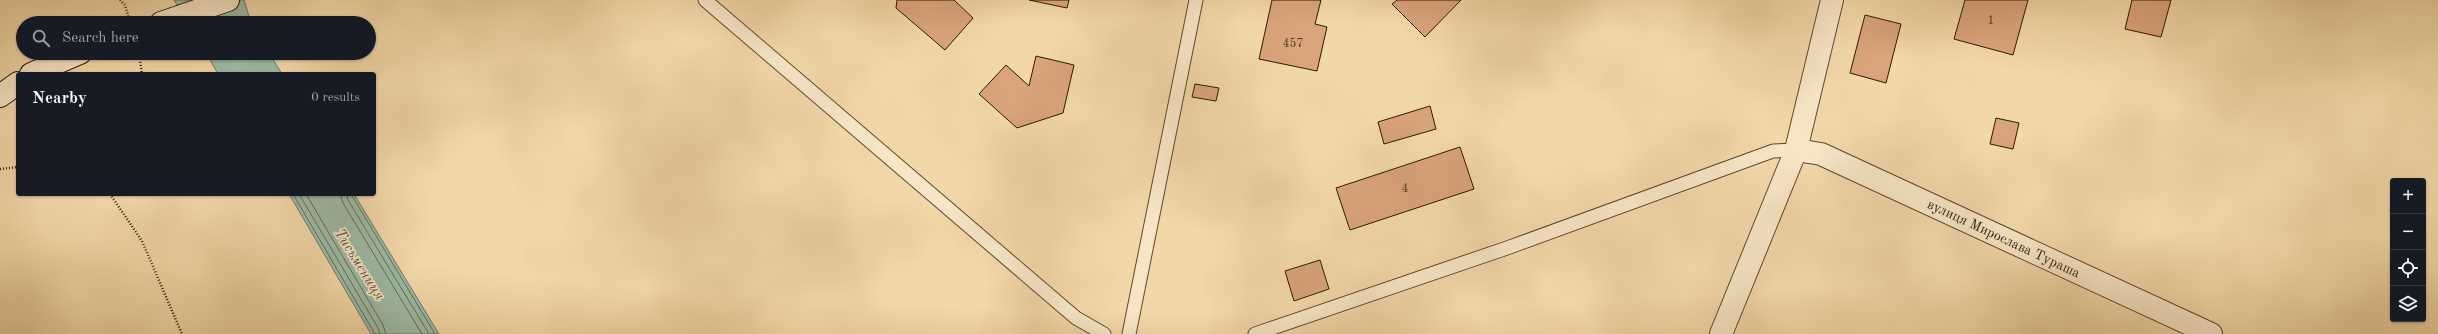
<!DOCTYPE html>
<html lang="en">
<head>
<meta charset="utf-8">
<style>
  body { margin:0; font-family:"Old Standard TT",serif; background:#242831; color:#f1f3f6 }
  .controls { position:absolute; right:12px; bottom:12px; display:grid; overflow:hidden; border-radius:4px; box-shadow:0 1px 3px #0004 }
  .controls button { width:36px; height:36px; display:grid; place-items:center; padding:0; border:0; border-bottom:1px solid #363941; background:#171b24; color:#f1f3f6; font:20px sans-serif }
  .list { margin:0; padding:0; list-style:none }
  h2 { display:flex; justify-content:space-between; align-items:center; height:52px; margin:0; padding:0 16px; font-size:17px }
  h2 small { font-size:13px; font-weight:400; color:#9ea1a6 }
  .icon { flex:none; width:22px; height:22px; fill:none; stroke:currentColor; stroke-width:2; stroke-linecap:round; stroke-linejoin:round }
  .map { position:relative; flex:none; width:2438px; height:334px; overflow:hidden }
  .search { position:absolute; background:#171b24; box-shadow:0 1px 3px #0004; left:16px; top:16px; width:360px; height:44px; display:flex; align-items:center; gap:10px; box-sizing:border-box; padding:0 14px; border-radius:22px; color:#9ea1a6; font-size:15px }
  .panel { position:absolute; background:#171b24; box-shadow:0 1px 3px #0004; left:16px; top:72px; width:360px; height:124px; border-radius:4px }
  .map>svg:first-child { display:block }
</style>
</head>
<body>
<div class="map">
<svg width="2438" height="334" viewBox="0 0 2438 334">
  <rect width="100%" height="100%" fill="#f2d7a8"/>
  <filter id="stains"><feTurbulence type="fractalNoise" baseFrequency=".005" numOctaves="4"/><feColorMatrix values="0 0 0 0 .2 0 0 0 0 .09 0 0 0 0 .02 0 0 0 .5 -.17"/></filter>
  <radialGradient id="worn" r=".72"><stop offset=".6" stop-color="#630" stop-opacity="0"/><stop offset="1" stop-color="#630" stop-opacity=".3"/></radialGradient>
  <!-- water -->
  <path fill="#9cbaa5" stroke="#6f7a64" d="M174,0H244L251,23H188Z
    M206,53H269L282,74H218Z
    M289,194H354L439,334H371Z"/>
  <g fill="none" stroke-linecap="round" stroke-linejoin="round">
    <!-- shore -->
    <path stroke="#646a54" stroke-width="1" d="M293,194L375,334
      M299,194L378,328L380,334
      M306,194L383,325L386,334
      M340,194L343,203L422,334
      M346,194L348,200L429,334
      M351,194L435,334"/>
  </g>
  <!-- building -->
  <path fill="#d9a37b" stroke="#2c1903" d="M897,0H954L973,18L945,50L896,8Z
    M1029,0H1069L1067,8Z
    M1272,0H1321L1315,24L1327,27L1317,71L1259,59Z
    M1397,0H1461L1425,37L1392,4Z
    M1965,0H2028L2013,55L1954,39Z
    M2132,0H2171L2161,37L2125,29Z
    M1865,15L1901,24L1886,83L1850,73Z
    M1036,56L1074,65L1063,113L1017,128L979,94L1006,65L1029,86Z
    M1195,84L1219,88L1216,101L1192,97Z
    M1430,106L1436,129L1384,144L1378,122Z
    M1996,118L2019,123L2013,149L1990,144Z
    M1460,147L1474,189L1350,230L1336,188Z
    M1320,260L1329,289L1294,301L1285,271Z"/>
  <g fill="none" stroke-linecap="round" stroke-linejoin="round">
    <defs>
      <path id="service" d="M705,0L1076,318L1104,334
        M1129,334L1196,0
        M1255,334L1507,248L1773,151L1796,150"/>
      <path id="minor" d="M1796,150L1821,154L2211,334"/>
      <path id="tertiary" d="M1721,334L1796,150L1832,0"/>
      <path id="secondary" d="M161,23L228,0
        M31,74L80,53
        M0,96L18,83"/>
    </defs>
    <!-- service casing -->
    <use href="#service" stroke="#5e482c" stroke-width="15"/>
    <!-- minor casing -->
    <use href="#minor" stroke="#5e482c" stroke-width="24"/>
    <!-- tertiary casing -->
    <use href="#tertiary" stroke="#5e482c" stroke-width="24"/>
    <!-- secondary casing -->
    <use href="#secondary" stroke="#2c1903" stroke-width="24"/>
    <!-- path -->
    <path stroke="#2c1903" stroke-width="2.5" stroke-dasharray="1 2" stroke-linecap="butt" d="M120,0L125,5L130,23
      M139,53L142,74
      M0,169L18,167
      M110,194L142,241L182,334"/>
    <!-- service -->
    <use href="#service" stroke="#f7e5c6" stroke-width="13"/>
    <!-- minor -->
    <use href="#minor" stroke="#f7e5c6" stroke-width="22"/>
    <!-- tertiary -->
    <use href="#tertiary" stroke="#f7e5c6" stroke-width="22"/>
    <!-- secondary -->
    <use href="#secondary" stroke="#f7e5c6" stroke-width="22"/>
  </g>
  <g text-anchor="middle" stroke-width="3.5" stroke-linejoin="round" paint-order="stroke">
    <!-- number labels -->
    <g font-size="12" fill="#573c21">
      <text x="1991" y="24">1</text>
      <text x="1293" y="47">457</text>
      <text x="1405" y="192">4</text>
    </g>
    <!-- street labels -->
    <g font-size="14" fill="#2c1903" stroke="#f7e5c6">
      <text transform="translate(2004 238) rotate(25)" y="5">вулиця Мирослава Тураша</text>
    </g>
    <!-- water labels -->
    <g font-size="15" font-style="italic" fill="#53513c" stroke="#f7e5c6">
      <text transform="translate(360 264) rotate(58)" y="5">Тисьмениця</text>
    </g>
  </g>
  <rect width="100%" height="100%" filter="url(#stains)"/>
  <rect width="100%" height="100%" fill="url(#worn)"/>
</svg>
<div class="controls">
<button>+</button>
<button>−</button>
<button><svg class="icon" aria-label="locate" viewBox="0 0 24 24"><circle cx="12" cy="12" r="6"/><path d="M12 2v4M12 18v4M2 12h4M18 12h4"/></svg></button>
<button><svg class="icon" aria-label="layers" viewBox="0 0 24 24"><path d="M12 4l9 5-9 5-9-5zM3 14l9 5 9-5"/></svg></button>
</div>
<div class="search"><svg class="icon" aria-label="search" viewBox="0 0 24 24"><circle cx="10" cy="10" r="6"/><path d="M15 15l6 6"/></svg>Search here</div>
<section class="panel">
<h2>Nearby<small>0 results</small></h2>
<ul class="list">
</ul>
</section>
</div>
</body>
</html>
